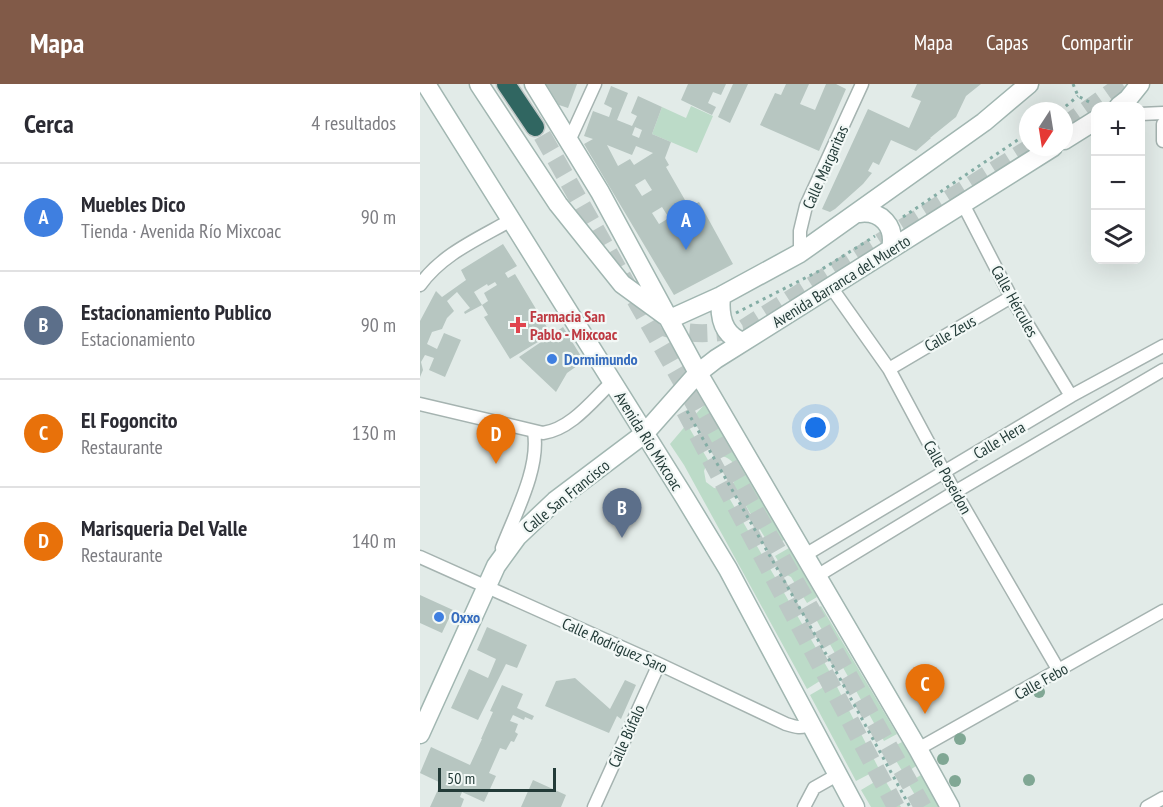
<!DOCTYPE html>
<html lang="es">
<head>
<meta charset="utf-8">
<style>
  body { margin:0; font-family:"PT Sans Narrow",sans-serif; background:#f7f7f7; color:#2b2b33 }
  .controls { position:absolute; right:18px; top:18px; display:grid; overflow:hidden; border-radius:12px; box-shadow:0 6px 24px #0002 }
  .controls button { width:54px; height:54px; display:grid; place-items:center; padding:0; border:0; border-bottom:2px solid #e1e1e2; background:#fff; color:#2b2b33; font:30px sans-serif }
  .compass { position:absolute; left:599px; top:18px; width:54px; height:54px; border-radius:50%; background:#fff; box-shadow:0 6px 24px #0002; rotate:192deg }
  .scale { position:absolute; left:18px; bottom:15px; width:118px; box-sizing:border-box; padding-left:6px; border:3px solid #233b38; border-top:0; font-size:16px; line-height:21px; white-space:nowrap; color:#233b38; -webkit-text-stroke:4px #f2f8f6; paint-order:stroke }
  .you { position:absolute; left:396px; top:344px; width:21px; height:21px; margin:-15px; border:4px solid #fff; border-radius:50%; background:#1a73e8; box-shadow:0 0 0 9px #1a73e833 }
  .badge { display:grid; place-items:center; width:39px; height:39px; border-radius:50%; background:#815a48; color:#fff; font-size:20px; font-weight:700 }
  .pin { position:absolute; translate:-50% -50px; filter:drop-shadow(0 2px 3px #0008) }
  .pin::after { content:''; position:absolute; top:32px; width:21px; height:18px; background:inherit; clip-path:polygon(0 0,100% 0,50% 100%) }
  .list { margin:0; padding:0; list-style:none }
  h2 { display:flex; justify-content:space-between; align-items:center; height:78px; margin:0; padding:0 24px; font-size:26px }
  h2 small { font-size:20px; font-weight:400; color:#7c7c81 }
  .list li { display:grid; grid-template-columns:39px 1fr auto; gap:18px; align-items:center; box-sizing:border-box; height:108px; padding:0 24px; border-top:2px solid #e1e1e2 }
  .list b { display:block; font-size:22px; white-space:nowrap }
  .list p { margin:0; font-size:20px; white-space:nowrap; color:#7c7c81 }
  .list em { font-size:20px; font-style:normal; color:#7c7c81 }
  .icon { flex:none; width:33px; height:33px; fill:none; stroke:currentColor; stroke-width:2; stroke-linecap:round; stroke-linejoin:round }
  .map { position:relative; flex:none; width:743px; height:723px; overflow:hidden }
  header { display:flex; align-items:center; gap:36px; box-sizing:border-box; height:84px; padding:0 30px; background:#815a48; color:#fff }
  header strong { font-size:28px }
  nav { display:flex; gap:33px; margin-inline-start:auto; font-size:21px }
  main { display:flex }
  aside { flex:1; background:#fff }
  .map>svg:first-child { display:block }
</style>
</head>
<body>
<header>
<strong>Mapa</strong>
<nav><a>Mapa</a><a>Capas</a><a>Compartir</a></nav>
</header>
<main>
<aside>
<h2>Cerca<small>4 resultados</small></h2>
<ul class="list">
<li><span class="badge" style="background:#3f7fe0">A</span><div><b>Muebles Dico</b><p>Tienda · Avenida Río Mixcoac</p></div><em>90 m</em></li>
<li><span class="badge" style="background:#5c6f8a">B</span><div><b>Estacionamiento Publico</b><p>Estacionamiento</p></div><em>90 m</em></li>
<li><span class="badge" style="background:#e8710a">C</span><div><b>El Fogoncito</b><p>Restaurante</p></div><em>130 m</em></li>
<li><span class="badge" style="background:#e8710a">D</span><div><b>Marisqueria Del Valle</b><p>Restaurante</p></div><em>140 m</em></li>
</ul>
</aside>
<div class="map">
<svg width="743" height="723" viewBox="0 0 743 723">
  <rect width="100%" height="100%" fill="#e2ebe8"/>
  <!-- green -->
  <path fill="#bcdbc8" d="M271,22L293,32L277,69L232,50L242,23L266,34Z
    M285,320L364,456L351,464L313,400C321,386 313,371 297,372L274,332Z
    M267,340L288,376L284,387L286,398L294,404L304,405L411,590L387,605L264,381L250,360Z
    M369,464L397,513L387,519L371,493L367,491L355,472Z
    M401,522L477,650L464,657L392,528Z
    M414,597L459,685L436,697L390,611Z
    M482,658L496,682L484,690L469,665Z
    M501,691L519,723H502L488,699Z
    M463,693L481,723H451L441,706Z"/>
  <!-- building -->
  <path fill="#b7c6c1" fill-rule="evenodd" d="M126,0H157L148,24L139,21Z
    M268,0H306L301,11L293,8L288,19L296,23L292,31L261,16Z
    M313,0H328L310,39L298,33Z
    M366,0H389L380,20L395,26L406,0H416L426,5L399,67L340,41L355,9L361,11Z
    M497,0H561L546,12L536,33L510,54H511L496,67L471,56L459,81L453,78L448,87L452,89L443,100L415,125L410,128L402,125L448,25L489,44L501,17L491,13Z
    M191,2L208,9L197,36L212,42L217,32L211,29L218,12L242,23L232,50L251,58L245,74L249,81L246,83L269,123L279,118L313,180L254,211L164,60L173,55L164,52L173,27L189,33L192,24L184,20ZM215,43L222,46L219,54L212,51ZM187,61L212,71L216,62L233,69L214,81L210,75L198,82ZM225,95L232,106L222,112L215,101ZM242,123L249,134L239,140L232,129Z
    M83,160L97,182L85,189L88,194L95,190L131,250L90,275L64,233L68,231L62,221L68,217L64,209L77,201L75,198L68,202L67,200L54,208L62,221L45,230L44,228L50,224L37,208L27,217L34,227L27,234L22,245L12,248L7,260L17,265L24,249L41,256L25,293L9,286L14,274L5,271L1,278L3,286L0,293V237L16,207L22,213L46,196L41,186Z
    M143,243L164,277L147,289L136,308L99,273Z
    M0,511L33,526L22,549L0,539Z
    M67,543L107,561L97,584L86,580L58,636L31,624L49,585L68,594L76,575L57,566Z
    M155,594L190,625L205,596L216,601L201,635L197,632L189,649L125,622L136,597Z
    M82,601L103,610L97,624L114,632L112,636L105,633L104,636L93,631L90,637L98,640L95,648L98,650L94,658L91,657L86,666L80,664L69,689L76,692L64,718L42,708L40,713L44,715L41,723H10L21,699L0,689L11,663L50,681L62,655H61L73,628L70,627Z
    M113,696L146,711L141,723H101Z"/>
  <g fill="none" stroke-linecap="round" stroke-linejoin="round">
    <!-- highway-tunnel -->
    <path stroke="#bcc8c5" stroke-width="18" stroke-dasharray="18 9" stroke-linecap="butt" d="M107,29L122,51L503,723
      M644,42L703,0
      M243,243C270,252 297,250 324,244L611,63
      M265,327L476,723"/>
    <defs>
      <path id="street" d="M720,30L743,29
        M743,40V57
        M149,57L175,0
        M543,120L591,213L651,312
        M380,169V147L386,122L442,0
        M0,201C22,170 58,155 91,136
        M411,203L469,285L535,408L639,587
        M469,285L591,213
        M0,320L123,349C151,345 172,317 192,298
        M82,464C95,430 120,384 114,348
        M385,471L651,312L743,262
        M0,473L239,580L366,640C375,643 382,645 391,640
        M397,492L535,408L743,286
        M498,665L743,527
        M174,723L239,580
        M384,723L394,704L417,691
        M727,723L743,714"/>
      <path id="secondary" d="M6,0L265,414L308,485L435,723
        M59,0L138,120L202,200L250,235L301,212L380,169L564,38L609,0
        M114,0L180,108L278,289L498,665L530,723
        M699,22L708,15L720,0
        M644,56L676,36
        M439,129C461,126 476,142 471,165
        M301,212C299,231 302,251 323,258
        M0,650L76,482L97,453L135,417L224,350L278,289L296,275L633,63"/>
      <path id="highway" d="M86,0L115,43"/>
    </defs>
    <!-- street casing -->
    <use href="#street" stroke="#a5b3b0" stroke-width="15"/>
    <!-- secondary casing -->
    <use href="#secondary" stroke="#a1b6b1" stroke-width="21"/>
    <!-- highway casing -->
    <use href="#highway" stroke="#c1c8c7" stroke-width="21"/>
    <!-- path -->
    <path stroke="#84ada5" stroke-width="3" stroke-dasharray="3 4.5" stroke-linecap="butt" d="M653,0L658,12L671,19
      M640,27L658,12
      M483,133L608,49
      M316,229L399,187L455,152
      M267,327L418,591L490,723"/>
    <!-- street -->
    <use href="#street" stroke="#fff" stroke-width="12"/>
    <!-- secondary -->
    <use href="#secondary" stroke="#fff" stroke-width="18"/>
    <!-- highway -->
    <use href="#highway" stroke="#306661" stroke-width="18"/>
  </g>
  <!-- trees -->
  <g fill="#80a794">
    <circle cx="619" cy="608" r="6"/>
    <circle cx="540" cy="655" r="6"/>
    <circle cx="523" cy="675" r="6"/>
    <circle cx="609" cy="696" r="6"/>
    <circle cx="535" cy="697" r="6"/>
  </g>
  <!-- markers -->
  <path fill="#e0444e" stroke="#f2f8f6" stroke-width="2" d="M95 232h6v6h6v6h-6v6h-6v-6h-6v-6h6z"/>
  <g fill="#3f7fe0" stroke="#f2f8f6" stroke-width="2">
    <circle cx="132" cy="275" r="6"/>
    <circle cx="19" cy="533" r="6"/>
  </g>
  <g text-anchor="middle" stroke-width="4.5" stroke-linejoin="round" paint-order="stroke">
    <!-- street labels -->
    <g font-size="16" fill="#233b38" stroke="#f2f8f6">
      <text transform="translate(405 83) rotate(-66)" y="6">Calle Margaritas</text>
      <text transform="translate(421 197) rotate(-32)" y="6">Avenida Barranca del Muerto</text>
      <text transform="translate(595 217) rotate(61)" y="6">Calle Hércules</text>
      <text transform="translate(530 249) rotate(-30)" y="6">Calle Zeus</text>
      <text transform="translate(579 356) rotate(-31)" y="6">Calle Hera</text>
      <text transform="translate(229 357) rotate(58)" y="6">Avenida Río Mixcoac</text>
      <text transform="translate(528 393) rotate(61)" y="6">Calle Poseidon</text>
      <text transform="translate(146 412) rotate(-39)" y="6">Calle San Francisco</text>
      <text transform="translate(195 561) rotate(24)" y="6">Calle Rodríguez Saro</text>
      <text transform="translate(621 597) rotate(-29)" y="6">Calle Febo</text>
      <text transform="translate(206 652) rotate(-66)" y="6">Calle Búfalo</text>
    </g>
    <!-- health labels -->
    <g font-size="16" font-weight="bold" fill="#be3a42" stroke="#f2f8f6" text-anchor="start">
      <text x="110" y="238">Farmacia San<tspan x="110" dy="18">Pablo - Mixcoac</tspan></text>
    </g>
    <!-- shop labels -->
    <g font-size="16" font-weight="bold" fill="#366cbe" stroke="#f2f8f6" text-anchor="start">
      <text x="144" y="281">Dormimundo</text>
      <text x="31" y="539">Oxxo</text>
    </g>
  </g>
</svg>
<div class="controls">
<button>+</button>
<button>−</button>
<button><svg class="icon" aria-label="layers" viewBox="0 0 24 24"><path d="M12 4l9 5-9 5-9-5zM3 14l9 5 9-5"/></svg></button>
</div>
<svg class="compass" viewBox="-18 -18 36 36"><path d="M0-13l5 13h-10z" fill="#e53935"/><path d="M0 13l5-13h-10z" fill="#7c7c81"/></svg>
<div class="scale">50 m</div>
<div class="you"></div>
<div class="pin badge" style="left:266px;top:166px;background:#3f7fe0">A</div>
<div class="pin badge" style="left:202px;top:454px;background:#5c6f8a">B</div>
<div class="pin badge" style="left:505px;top:630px;background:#e8710a">C</div>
<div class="pin badge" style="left:76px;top:380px;background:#e8710a">D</div>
</div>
</main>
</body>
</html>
